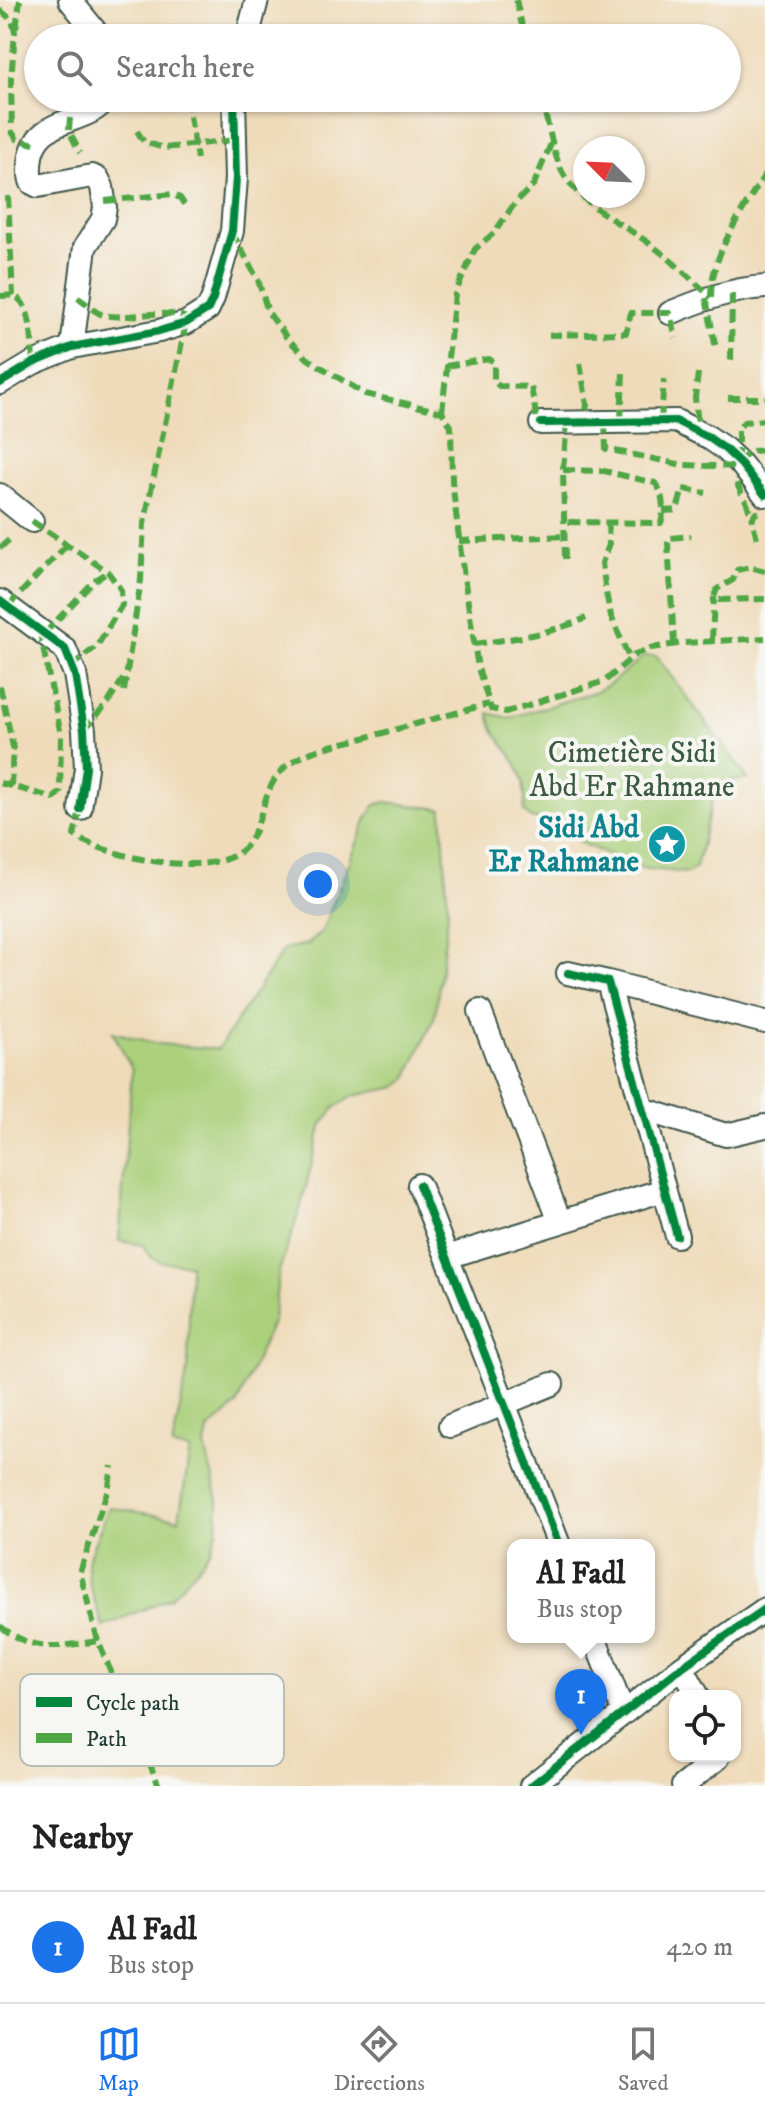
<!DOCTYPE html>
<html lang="en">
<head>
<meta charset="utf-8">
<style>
  body { margin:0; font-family:"IM FELL DW Pica",serif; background:#f6f6f6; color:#222 }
  .controls { position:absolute; right:24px; bottom:24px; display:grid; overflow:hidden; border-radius:16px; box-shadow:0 2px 6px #0004 }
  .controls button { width:72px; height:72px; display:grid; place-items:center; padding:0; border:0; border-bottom:2px solid #e0e0e0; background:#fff; color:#222; font:40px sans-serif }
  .compass { position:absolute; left:573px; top:136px; width:72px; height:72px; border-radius:50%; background:#fff; box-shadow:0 2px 6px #0004; rotate:294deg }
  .you { position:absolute; left:318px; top:884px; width:28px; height:28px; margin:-20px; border:6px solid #fff; border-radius:50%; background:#1a73e8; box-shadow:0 0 0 12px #1a73e833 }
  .badge { display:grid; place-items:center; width:52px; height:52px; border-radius:50%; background:#1a73e8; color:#fff; font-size:26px; font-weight:700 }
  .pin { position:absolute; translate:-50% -66px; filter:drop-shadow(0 2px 4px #0008) }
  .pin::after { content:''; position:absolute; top:42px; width:28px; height:24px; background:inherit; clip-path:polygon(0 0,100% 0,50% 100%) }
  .popup { position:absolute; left:507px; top:1539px; width:148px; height:104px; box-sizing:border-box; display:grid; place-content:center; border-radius:16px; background:#fff; filter:drop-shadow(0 2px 6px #0005); font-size:26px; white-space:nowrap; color:#767676 }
  .popup b { font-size:30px; color:#222 }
  .popup::after { content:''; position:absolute; left:50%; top:100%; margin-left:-16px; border:16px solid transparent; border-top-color:#fff }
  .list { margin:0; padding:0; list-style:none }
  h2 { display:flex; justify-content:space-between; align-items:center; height:104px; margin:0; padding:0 32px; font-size:34px }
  h2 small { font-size:26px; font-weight:400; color:#767676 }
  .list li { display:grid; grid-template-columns:52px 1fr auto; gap:24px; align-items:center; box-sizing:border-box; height:112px; padding:0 32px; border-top:2px solid #e0e0e0 }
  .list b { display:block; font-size:30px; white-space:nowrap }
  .list p { margin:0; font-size:26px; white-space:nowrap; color:#767676 }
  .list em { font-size:26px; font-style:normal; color:#767676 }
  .icon { flex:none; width:44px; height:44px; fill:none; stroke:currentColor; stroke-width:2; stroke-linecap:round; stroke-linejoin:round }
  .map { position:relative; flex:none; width:765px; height:1786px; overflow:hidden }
  .search { position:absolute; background:#fff; box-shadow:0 2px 6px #0004; left:24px; right:24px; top:24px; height:88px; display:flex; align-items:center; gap:20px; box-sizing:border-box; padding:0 28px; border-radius:44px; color:#767676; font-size:30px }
  .sheet { height:216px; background:#fff }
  nav { display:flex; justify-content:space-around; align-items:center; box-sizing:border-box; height:112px; border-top:2px solid #e0e0e0; background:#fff; font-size:22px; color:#767676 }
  nav a { display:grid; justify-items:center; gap:4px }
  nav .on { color:#1a73e8 }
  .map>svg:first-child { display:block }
</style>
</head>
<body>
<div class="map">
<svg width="765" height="1786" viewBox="0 0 765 1786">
  <rect width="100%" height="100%" fill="#f6f6f2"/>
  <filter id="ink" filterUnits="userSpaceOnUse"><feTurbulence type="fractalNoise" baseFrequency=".0125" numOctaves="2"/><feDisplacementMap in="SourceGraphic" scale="16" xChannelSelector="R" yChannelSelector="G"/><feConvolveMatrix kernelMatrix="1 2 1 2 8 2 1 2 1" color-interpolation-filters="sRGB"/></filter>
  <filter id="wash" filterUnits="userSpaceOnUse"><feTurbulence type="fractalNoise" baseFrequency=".006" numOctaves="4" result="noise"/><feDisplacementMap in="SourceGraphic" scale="32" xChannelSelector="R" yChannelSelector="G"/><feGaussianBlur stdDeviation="1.8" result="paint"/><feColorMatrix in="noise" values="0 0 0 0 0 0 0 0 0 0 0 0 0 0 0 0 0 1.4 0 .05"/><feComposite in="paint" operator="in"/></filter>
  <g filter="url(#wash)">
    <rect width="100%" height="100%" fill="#efdbba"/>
    <!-- green -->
    <path fill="#aad07b" stroke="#648658" stroke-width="2" d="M644,656H656L748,779L728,781L713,797L696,867L688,873L639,868L581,843L572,830L561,823L531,818L524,811C526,797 524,777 517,765C507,746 492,735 489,713L509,718L595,692L610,684Z
      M385,802L442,809L448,914L435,1016L406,1080L397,1087L353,1096L336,1107L322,1124L299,1213L279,1271L273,1320L237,1405L208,1430L205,1446L218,1500L217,1531L211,1549L194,1572L170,1598L103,1627L89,1583L87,1561L109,1507L179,1519L190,1450L172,1447L188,1369L190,1264C168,1261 154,1268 143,1245L119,1241L132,1070L113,1032L159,1044L218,1049L284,949L308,944L322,931L367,818L375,805Z"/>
  </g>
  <g filter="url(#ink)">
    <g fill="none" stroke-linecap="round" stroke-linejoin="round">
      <defs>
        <path id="minor" d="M70,0L95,31L97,38
          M247,38L257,0
          M670,313C701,300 732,289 765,287
          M72,347L85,247L103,219L105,207L102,187L98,179L92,176L38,186L32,183C29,177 30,172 30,165C32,113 87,128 106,98
          M0,383L33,363L72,347L159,331L186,323L208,309L213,298L232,231L236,178L234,98
          M541,423L676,421L708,437L725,449L741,464L765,495
          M0,495L32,521
          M0,601L65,649L75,674L84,730L86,768L80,809
          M568,973L608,982L677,1236
          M608,982L765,1022
          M480,1011L560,1222
          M642,1109L726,1135L765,1126
          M419,1185L559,1545
          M447,1257L664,1190
          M450,1426L552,1384
          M594,1637L623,1712
          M682,1667L698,1696
          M531,1786L682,1667L765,1609
          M683,1786L718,1758"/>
      </defs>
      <!-- minor casing -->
      <use href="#minor" stroke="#3e5548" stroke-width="26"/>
      <!-- minor -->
      <use href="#minor" stroke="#fff" stroke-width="22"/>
      <!-- quiet -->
      <path stroke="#4fa644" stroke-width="6" stroke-dasharray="12 6" stroke-linecap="butt" d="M516,0L525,38
        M0,10L12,20L15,32L11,80L12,132L17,139L34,144
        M16,28L20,0
        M136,38H153
        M187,98L197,159
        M541,98C547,118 554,159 564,175C585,208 620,222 650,244C672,260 691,279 711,297
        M70,118L69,131L80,153
        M137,131L144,142L164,148L234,140
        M8,196L13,296
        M105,201L172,194L180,198L186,207
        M232,232L258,280L268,312L287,338L308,359L365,394L442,412L451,426L452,481L463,570L478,668L491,709L506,712L605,681L636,654L651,648L684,643L765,638
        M0,296C4,296 9,295 13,296C33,301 32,346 33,363
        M78,297C86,303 95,313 104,315C130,321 172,305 191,321
        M711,297C711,253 743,211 765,174
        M706,298L716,349
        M549,335L626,333L631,313H670L676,338
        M731,360L732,292
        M580,363L587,405L584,422
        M446,366L489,359L494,362V381L499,386L531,387L537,420L541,423
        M698,373L695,398L699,432
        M728,398H765
        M442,412L455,294L475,249L494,233L515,203L534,184L553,139
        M661,420L664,379
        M621,421L623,373
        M605,422L606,449L683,465L743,467
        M738,461V429L744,422L765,420
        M738,461L753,451L765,450
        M563,470L604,471L655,483C663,490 665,513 661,523L566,522
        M737,483C740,494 747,499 749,510L755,513
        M663,511L677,510L683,489L706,493
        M32,521L108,572L121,590L122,605L97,646L72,666
        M608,523L609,545L602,563L606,593L611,616L630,660
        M757,538L752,520L755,513H761
        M459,541L565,536
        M0,548L9,540
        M565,559L563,470L567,422
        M765,571L750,567L737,570L733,580L717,589L714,597L719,600L765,599
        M8,606L67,545
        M45,633L94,581L108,572
        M712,641L714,597
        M474,644C512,639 550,634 586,618
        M674,644L668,543L670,538L691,536
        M0,686L13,747L11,786
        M124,691L141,580L144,524L186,323
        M84,730L108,703L123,679
        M0,783L54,798L60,792L61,735L39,628
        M80,809L74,835C105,857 213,880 243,849C266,826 259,786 289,764C310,749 340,744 364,738C406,727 447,715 489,704
        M0,1626C34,1653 57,1647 98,1641L159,1786
        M98,1641L80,1572L109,1486L112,1466"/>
      <defs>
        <path id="cycleway" d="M0,383L33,363L72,347L159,331L186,323L208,309L213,298L232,231L236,178L234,98
          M541,423L676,421L708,437L725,449L741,464L765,495
          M0,601L65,649L75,674L84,730L86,768L80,809
          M568,973L608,982L677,1236
          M419,1185L559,1545
          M531,1786L682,1667L765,1609"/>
      </defs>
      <!-- cycleway casing -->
      <use href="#cycleway" stroke="#f6f6f2" stroke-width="13"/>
      <!-- cycleway -->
      <use href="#cycleway" stroke="#00873e" stroke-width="8"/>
    </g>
  </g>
  <!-- icons -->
  <defs>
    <symbol id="sight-disc" viewBox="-11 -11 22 22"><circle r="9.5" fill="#0f9aa8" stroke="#f6f6f2"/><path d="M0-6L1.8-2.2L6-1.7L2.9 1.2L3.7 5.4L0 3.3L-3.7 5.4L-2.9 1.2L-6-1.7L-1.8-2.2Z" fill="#fff"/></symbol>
  </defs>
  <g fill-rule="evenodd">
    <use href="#sight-disc" x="645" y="822" width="44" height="44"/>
  </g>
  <g text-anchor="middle" stroke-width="8" stroke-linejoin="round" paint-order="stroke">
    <!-- park labels -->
    <g font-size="30" fill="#3b5a42" stroke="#f6f6f2">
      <text x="632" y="762">Cimetière Sidi<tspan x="632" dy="34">Abd Er Rahmane</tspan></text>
    </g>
    <!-- culture labels -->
    <g font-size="30" font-weight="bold" fill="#0d838f" stroke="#f6f6f2" text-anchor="end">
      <text x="639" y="837">Sidi Abd<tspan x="639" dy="34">Er Rahmane</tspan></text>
    </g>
  </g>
  <!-- legend -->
  <rect x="20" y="1674" width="264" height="92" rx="12" fill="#f6f6f2" stroke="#b6beb9" stroke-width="2"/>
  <rect x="36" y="1697" width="36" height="10" fill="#00873e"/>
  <rect x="36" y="1733" width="36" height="10" fill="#4fa644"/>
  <g font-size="22" fill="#1f3d34">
    <text x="86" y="1710">Cycle path</text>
    <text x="86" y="1746">Path</text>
  </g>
</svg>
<div class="controls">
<button><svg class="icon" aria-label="locate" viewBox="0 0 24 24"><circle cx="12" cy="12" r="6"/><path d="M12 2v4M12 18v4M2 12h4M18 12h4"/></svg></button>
</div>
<svg class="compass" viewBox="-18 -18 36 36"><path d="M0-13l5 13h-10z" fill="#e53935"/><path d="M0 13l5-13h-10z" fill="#767676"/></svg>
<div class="you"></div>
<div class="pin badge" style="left:581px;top:1735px">1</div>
<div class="popup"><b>Al Fadl</b>Bus stop</div>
<div class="search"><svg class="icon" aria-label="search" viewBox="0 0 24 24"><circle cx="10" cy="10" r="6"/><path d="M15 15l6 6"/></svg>Search here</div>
</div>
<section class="sheet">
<h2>Nearby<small></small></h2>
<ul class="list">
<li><span class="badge">1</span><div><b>Al Fadl</b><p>Bus stop</p></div><em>420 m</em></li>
</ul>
</section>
<nav>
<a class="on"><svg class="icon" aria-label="map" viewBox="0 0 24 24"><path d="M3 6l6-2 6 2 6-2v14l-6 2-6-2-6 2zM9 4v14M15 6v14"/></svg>Map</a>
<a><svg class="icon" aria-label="directions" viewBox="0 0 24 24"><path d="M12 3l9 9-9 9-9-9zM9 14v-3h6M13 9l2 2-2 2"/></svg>Directions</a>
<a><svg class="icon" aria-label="saved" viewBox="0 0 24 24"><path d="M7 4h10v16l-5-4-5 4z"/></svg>Saved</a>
</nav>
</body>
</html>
